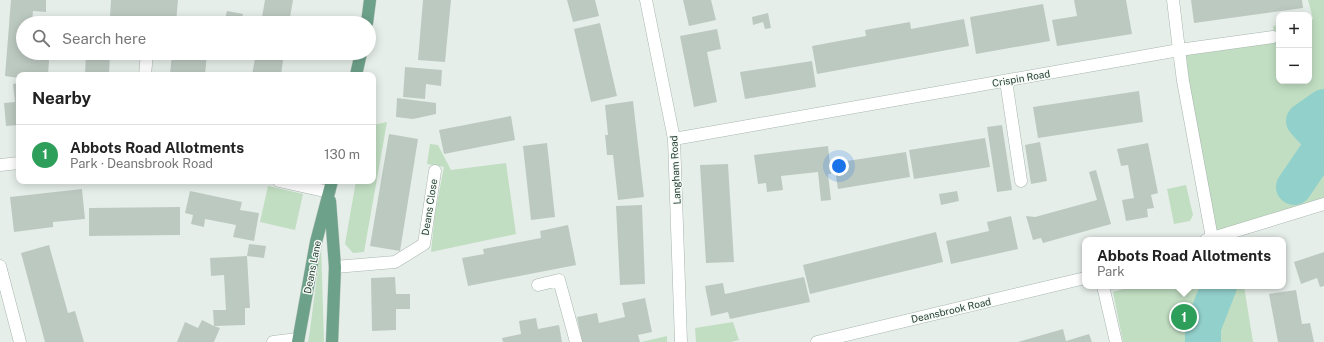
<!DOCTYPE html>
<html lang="en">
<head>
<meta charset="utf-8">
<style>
  body { margin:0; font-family:"Public Sans",sans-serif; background:#f2f2f2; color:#222 }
  .controls { position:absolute; right:12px; top:12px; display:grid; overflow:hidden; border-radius:8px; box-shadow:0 2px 10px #0003 }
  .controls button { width:36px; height:36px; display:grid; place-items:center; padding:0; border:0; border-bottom:1px solid #e0e0e0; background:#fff; color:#222; font:20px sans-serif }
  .you { position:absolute; left:839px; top:166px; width:14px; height:14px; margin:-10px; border:3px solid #fff; border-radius:50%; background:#1a73e8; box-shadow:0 0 0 6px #1a73e833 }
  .badge { display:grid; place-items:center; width:26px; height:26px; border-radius:50%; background:#ea580c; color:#fff; font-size:13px; font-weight:700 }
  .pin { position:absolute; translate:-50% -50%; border:2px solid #fff; box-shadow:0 1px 4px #0006 }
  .popup { position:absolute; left:1082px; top:237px; width:204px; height:52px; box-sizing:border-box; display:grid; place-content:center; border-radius:8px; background:#fff; filter:drop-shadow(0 1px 3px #0005); font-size:13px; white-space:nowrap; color:#767676 }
  .popup b { font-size:15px; color:#222 }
  .popup::after { content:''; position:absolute; left:50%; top:100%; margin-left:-8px; border:8px solid transparent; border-top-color:#fff }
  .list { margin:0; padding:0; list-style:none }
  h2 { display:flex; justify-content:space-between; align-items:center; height:52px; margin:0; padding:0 16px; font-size:17px }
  h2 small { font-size:13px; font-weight:400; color:#767676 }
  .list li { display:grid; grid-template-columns:26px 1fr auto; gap:12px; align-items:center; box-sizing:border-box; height:60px; padding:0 16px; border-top:1px solid #e0e0e0 }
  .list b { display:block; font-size:15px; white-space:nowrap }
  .list p { margin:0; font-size:13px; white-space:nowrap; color:#767676 }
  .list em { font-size:13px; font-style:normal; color:#767676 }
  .icon { flex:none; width:22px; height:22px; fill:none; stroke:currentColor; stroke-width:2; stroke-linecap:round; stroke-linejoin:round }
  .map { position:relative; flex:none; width:1324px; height:342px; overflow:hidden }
  .search { position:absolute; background:#fff; box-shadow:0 2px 10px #0003; left:16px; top:16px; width:360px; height:44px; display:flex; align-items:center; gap:10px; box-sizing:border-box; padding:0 14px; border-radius:22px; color:#767676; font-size:15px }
  .panel { position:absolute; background:#fff; box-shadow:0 2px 10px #0003; left:16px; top:72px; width:360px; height:112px; border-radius:8px }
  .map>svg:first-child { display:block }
</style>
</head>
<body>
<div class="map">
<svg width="1324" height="342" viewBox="0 0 1324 342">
  <rect width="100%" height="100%" fill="#e6eee9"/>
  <!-- green -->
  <path fill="#c1dec2" d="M1308,0H1324V204L1212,238L1178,51L1274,37L1273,26L1279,25V81H1309V19H1313Z
    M387,122L364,252L353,253L345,244L356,181H373V125Z
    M430,144L438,145L451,170L506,163L516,234L431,252L435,213L444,167L427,164Z
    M1186,185L1193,215L1190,221L1174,224L1167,189Z
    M268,186L303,194L295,230L260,222Z
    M321,245L324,342H308L310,330Z
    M1133,286H1244L1253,342H1123L1113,292Z
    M733,322L739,340L731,342H696L695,328Z
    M667,336V342H641Z"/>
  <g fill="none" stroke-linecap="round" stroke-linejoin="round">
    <!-- river -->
    <path stroke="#92d0cc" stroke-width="36" d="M1294,187L1324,143L1304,121L1324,107
      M1203,342V327L1219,286"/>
  </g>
  <!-- building -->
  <path fill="#bcc9c1" d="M11,0H46V12L33,11L32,23H23V53H33V59L49,60L48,75H19V78L5,76Z
    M111,0H178L176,22L110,17Z
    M265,0H293L289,23H261Z
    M423,0H451L445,62L418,60Z
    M567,0H595L599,16L573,22Z
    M683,0H711L716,20L689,26Z
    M1074,0H1126L1132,34L1057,46L1052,20L1077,16Z
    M1191,0H1302L1303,8L1194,23Z
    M1043,4L1050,41L976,54L970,17Z
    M227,11L243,14L241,23H224Z
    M768,13L771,28L765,29L763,22L753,25L752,17Z
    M184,19L209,21V23H183Z
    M964,19L969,46L817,74L812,46L866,36L865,30L910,22L911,29Z
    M600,23L617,96L591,102L574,29Z
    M717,29L721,49L707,52L717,102L694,107L680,36Z
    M86,53H110L109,75H85Z
    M172,53H207L205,75H170Z
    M256,53H284L281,75H252Z
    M812,61L816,87L745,99L740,72Z
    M405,67L442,70L441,86L426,84L425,99L403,97Z
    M19,83V125L6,126L4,103L15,102L13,84Z
    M1139,91L1143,122L1038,138L1033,107Z
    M397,98L436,103V114L413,119L396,117Z
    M633,101L644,197L618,200L613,155H607L605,135H608L605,105Z
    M511,116L515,140L444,154L439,130Z
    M1002,125L1012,190L997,192L987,127Z
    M389,134L418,139L400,251L370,246Z
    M985,138L990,167L914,179L909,150Z
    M1040,142L1047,181L1031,184L1025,145Z
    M547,143L555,217L531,220L523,146Z
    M1148,143L1158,193L1151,195L1154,208L1147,209L1148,217L1126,221L1122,200L1134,198L1128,165L1121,166L1117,149Z
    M828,146L831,174H828L831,200L821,201L818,172L781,176L783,190L767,192L766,183L758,184L754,155Z
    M906,152L910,177L838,189L834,163Z
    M728,164L734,262L706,263L700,165Z
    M1096,170L1111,224L1043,243L1041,238L1033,240L1026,216L1035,217L1097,200L1089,172Z
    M82,189L85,219L53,222V227L14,232L10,197Z
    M190,191L242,202L240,210L259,213L254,241L233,237L236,225L205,219L204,227L191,224L193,215L185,213Z
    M957,191L959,201L941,205L939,194Z
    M642,205L645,284L620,285L616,206Z
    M180,207V235L89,236V208Z
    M1011,216L1018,249L951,264L946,241L989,231L987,222Z
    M568,225L576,265L468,286L462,258L484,254L483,249L541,238L540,231Z
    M936,232L943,262L810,294L803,265Z
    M249,244L266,246L264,258L247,256Z
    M49,245L68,313L75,311L84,342H45L21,253Z
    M1324,252V286L1320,287L1317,278L1301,284L1294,262Z
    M247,256L250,308H245V325L214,326L213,310H226L224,275L211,276L210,258Z
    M395,277L396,294H410V309H396V330L372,331L371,278Z
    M804,277L810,302L730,319L728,312L711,316L705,286L723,283L725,294Z
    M1296,290L1302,324L1310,323L1314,342H1278L1269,294Z
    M645,298L652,332L638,335L640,342H582L577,317L597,313L599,323L625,317L622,303Z
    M536,318L538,329L559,325L562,342H503L502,338L521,334L519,321Z
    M202,320L214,326L220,328L214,342H177L185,322L198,328Z
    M1063,329L1066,341L1089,334L1092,342H1018Z"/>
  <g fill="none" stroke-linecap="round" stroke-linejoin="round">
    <defs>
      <path id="minor" d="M646,0L674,139L681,342
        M1173,0L1179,50L1273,37
        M145,75L147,53
        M1006,81L1021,181
        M674,139L1179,50L1183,81L1212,238
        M0,165L19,163
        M279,181L329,192
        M1206,240L1324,204
        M0,266L20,342
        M335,267L395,262L424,244L435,171
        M538,285L559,280L576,342
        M1103,286L1116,342
        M273,342L298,339
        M817,342L1085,278"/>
      <path id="major" d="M367,23L370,0
        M356,75L361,53
        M330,201L335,267L332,342
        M298,342L316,242L332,181"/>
    </defs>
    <!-- minor casing -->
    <use href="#minor" stroke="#a9b6af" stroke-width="13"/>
    <!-- major casing -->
    <use href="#major" stroke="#c2cac6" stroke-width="13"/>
    <!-- minor -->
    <use href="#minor" stroke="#fff" stroke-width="12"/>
    <!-- major -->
    <use href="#major" stroke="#6da189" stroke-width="12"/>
  </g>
  <g text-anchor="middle" stroke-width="3" stroke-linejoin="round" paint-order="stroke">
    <!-- street labels -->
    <g font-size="10" fill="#264033" stroke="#f7fbf8">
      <text transform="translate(1021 78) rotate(-10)" y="4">Crispin Road</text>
      <text transform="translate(675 170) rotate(-93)" y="4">Langham Road</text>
      <text transform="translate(429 207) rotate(-81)" y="4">Deans Close</text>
      <text transform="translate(312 267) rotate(-79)" y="4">Deans Lane</text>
      <text transform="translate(951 310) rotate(-13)" y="4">Deansbrook Road</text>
    </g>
  </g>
</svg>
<div class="controls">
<button>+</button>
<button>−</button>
</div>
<div class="you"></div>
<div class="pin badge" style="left:1184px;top:317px;background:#2e9e5b">1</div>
<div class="popup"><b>Abbots Road Allotments</b>Park</div>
<div class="search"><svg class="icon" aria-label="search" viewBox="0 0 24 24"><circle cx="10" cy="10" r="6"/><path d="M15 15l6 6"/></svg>Search here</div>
<section class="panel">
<h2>Nearby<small></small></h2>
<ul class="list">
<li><span class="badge" style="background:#2e9e5b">1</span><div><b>Abbots Road Allotments</b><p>Park · Deansbrook Road</p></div><em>130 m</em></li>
</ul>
</section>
</div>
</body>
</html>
